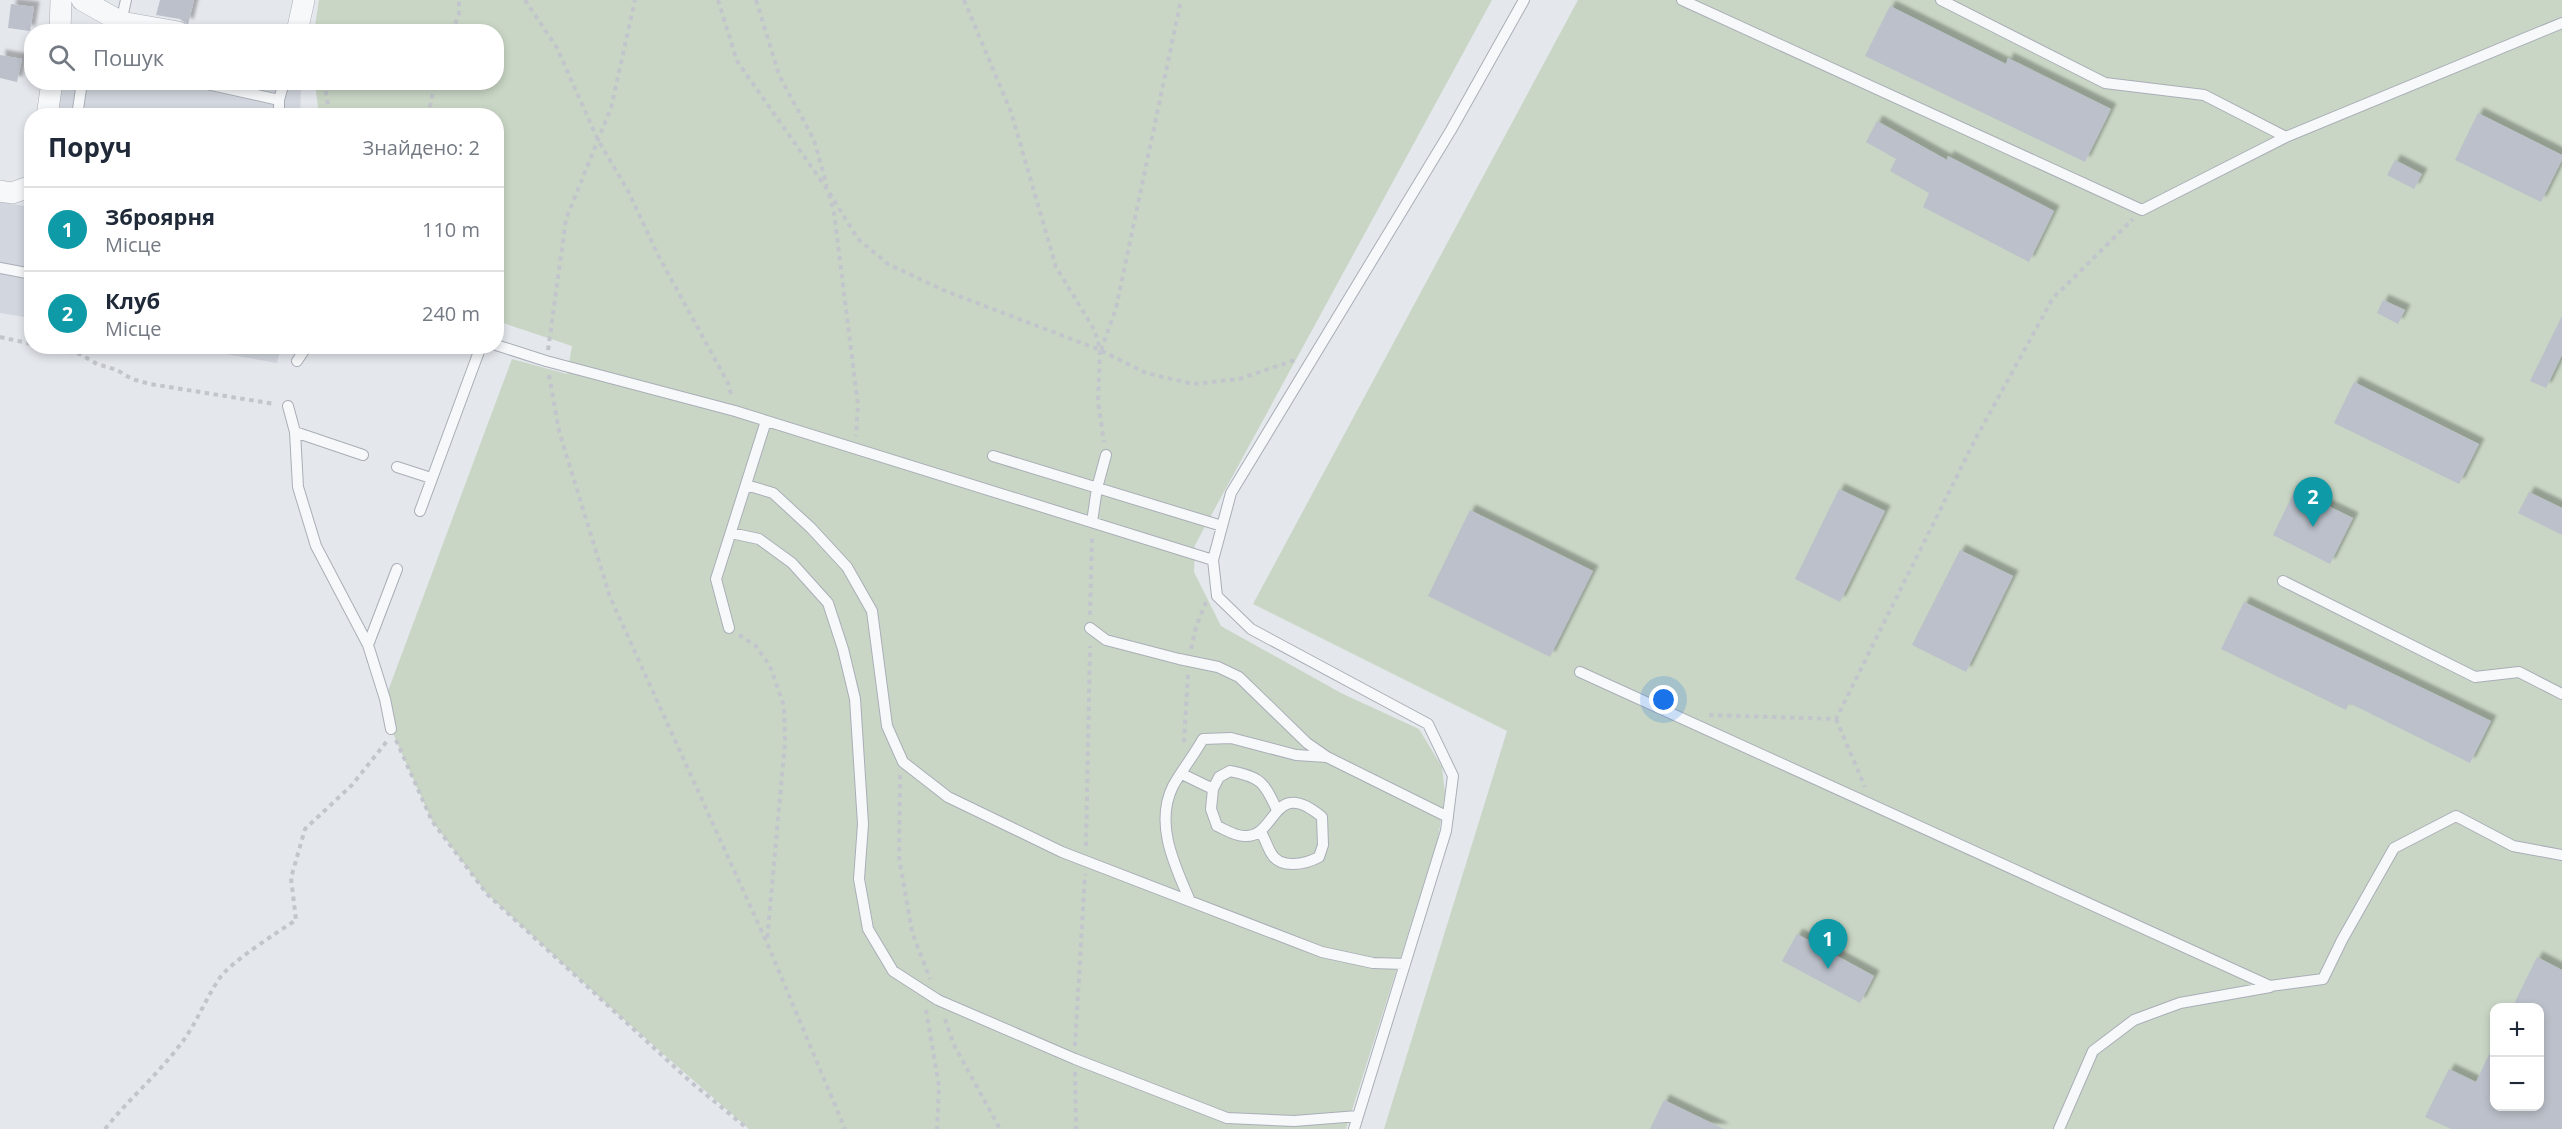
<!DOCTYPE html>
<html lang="uk">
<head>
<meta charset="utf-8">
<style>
  body { margin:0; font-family:"Open Sans",sans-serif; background:#f2f2f3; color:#1f2937 }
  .controls { position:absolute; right:18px; bottom:18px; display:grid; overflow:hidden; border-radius:12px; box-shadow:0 3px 9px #0003 }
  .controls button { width:54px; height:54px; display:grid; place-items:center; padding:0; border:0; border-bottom:2px solid #e0e1e3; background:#fff; color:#1f2937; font:30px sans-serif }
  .you { position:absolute; left:1664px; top:700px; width:21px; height:21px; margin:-15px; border:4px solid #fff; border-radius:50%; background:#1a73e8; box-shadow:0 0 0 9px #1a73e833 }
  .badge { display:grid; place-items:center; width:39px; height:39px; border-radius:50%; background:#d1495b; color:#fff; font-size:20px; font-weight:700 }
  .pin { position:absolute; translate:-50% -50px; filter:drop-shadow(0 2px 3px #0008) }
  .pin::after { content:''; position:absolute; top:32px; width:21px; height:18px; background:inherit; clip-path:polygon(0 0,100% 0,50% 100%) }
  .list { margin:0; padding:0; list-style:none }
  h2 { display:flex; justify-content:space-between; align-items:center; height:78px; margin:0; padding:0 24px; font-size:26px }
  h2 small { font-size:20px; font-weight:400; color:#747a83 }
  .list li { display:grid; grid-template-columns:39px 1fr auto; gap:18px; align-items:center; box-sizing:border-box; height:84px; padding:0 24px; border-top:2px solid #e0e1e3 }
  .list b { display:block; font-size:22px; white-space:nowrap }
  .list p { margin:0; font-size:20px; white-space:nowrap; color:#747a83 }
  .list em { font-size:20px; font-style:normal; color:#747a83 }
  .icon { flex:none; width:33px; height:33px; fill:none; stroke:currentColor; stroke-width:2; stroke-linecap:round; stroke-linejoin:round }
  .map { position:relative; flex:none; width:2562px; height:1129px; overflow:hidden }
  .search { position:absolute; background:#fff; box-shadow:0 3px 9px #0003; left:24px; top:24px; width:480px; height:66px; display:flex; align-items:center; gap:15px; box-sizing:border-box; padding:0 21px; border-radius:24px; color:#747a83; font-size:22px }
  .panel { position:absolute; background:#fff; box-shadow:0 3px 9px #0003; left:24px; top:108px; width:480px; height:246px; border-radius:24px }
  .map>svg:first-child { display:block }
</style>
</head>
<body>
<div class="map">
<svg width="2562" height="1129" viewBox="0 0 2562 1129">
  <defs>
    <filter id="shadow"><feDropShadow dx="5.5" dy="-5.5" stdDeviation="1.5" flood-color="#0004"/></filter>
  </defs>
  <rect width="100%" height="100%" fill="#e4e7ec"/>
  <!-- built -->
  <path fill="#d2d6de" d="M59,83H301L300,115L53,116Z
    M0,202L31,207V318L0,313Z
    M185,347H281L277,363Z"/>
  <!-- green -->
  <path fill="#c9d6c5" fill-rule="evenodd" d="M319,0H1492L1195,545L1194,572L1221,626L1341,693L1419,729L1442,767L1445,793L1438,839L1346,1129H749L620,1016L487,894L432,821L391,729L385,699L512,359L567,374L572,346L497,321L496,116L319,115L315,83L496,82V32H314Z
    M1578,0H2562V1129H1384L1507,731L1253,604ZM2494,1008H2540V1106H2494Z"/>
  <!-- building -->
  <path fill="#bbc0ca" filter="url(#shadow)" d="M160,0H194L188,25L180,19L156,15Z
    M11,4L34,7L30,31L8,28Z
    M1890,6L2006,64L2008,58L2111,109L2085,162L1865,56Z
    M0,55L22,59L17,82L0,78Z
    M2478,113L2562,155V160L2541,202L2455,160Z
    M1877,121L1947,160L1948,156L2054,211L2029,262L1923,207L1929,193L1890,171L1896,159L1866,142Z
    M2395,160L2422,174L2414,189L2387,175Z
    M2383,300L2405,310L2398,324L2377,313Z
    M2562,316V355L2546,388L2530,381Z
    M2354,382L2479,444L2459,484L2334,423Z
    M1839,489L1885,511L1840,602L1795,579Z
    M2295,490L2353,518L2330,564L2273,535Z
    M2529,492L2562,508V535L2518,513Z
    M1470,510L1593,571L1550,657L1428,596Z
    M1960,550L2013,576L1966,672L1912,645Z
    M2244,602L2491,721L2470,763L2349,703L2346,710L2221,649Z
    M1797,934L1874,976L1860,1003L1782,961Z
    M2537,957L2562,970V1129H2451L2425,1117L2449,1069L2476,1082L2494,1044V1107H2540V1008H2512Z
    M1664,1100L1724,1129H1650Z"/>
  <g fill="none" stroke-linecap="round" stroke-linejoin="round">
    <defs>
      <path id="lane" d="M1682,0L2142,210L2286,137L2562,23
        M1941,0L2105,83L2204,95L2286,137
        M121,22L126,0
        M198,82L279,100V116
        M279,100L284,82
        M77,116L82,82
        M0,268L32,274
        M496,345L546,361L735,411L1213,560
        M297,361L307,346
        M288,406L295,432L298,487L316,546L368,645L385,699L391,729
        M295,432L363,455
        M993,456L1222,526
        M397,467L431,478
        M746,485L773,493L811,528L847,567L872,611L887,726L903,762L948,797L1062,852L1322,952L1373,963L1405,964
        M420,511L481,346
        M1092,522L1097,488L1106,455
        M731,533L759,539L792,563L828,603L843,649L855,699L863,824L859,879L868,929L893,971L938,1000L1075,1059L1227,1118L1294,1121L1358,1116
        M2283,581L2475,677L2519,672L2562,694
        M729,628L716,579L766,421
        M1090,628L1106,640L1179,659L1218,667L1239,677L1307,743L1327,757
        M368,645L397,569
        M1580,672L2270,986L2323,979L2342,940L2394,848L2456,816L2513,846L2562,855
        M1182,774L1213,789L1219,777L1230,771C1261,777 1264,782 1277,810
        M1213,789L1211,809L1217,826C1226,830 1235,836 1244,836C1277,839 1272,775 1322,817L1323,845L1319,857C1306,864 1280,870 1271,853C1267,846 1265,839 1261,832
        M1190,901C1175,866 1154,824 1173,786C1182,770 1194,755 1203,739L1231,738L1296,755L1327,757L1448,817
        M1354,1129L1446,831L1453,776L1428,724L1251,629L1217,596L1213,560L1231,493L1451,130L1524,0
        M2059,1129L2093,1051L2134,1020L2180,1003L2270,987"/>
      <path id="street" d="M82,0L121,22L178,32
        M60,32L61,0
        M297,32L304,0
        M47,116L52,82
        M0,191L12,193L32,186"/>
    </defs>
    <!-- lane casing -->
    <use href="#lane" stroke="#a9aeb7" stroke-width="12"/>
    <!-- street casing -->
    <use href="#street" stroke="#a9aeb7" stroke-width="22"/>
    <!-- path -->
    <path stroke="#c2c5cb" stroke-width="4" stroke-dasharray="4.5 4.5" stroke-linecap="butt" d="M525,0L557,48L598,140L628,191L659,257L728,383L732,398
      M718,0L737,61L827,189L858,239L888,264L943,290L1100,350L1146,373L1193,384L1239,379L1295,360
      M756,0L779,75L814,140L827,186
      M964,0L1011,112L1056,267L1095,331L1100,350L1098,402L1104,442
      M452,32L459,14V0
      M324,82L330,116
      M428,116L435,82
      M829,194L834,213L858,405L856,436
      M0,337L32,344
      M42,346L80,354L97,364L117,370L132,379L150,384L275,404
      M548,350L566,219L611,108L635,0
      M1101,350L1116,308L1181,0
      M549,375L559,431L610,597L767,943L845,1129
      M1090,615L1092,535
      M739,635L756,646L770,666L784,706L785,743L767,941
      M1191,649L1196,627L1206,602
      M1709,715L1836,719L1976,438L2053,298L2133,219
      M1836,719L1865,787
      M396,740L432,821L487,894L692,1083L748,1129
      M1184,742L1188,674
      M900,775L899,857L912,932L930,979
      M1086,846L1090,646
      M926,1010L939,1086L937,1129
      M945,1019L954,1045L1000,1129
      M1075,1046L1085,874
      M1075,1072L1076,1129
      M105,1129C127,1101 154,1078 176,1050C196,1026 203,1003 219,979C230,962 278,932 296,920L291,878L305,829L352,785L387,741"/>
    <!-- lane -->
    <use href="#lane" stroke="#f7f8fa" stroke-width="10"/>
    <!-- street -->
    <use href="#street" stroke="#f7f8fa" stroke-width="21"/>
  </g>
</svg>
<div class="controls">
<button>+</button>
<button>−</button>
</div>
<div class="you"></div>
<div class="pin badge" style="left:1828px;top:969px;background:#0f9aa8">1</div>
<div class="pin badge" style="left:2313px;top:527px;background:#0f9aa8">2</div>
<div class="search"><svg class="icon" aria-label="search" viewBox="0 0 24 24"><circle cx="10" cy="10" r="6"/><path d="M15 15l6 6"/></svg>Пошук</div>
<section class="panel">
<h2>Поруч<small>Знайдено: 2</small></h2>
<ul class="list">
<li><span class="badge" style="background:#0f9aa8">1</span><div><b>Зброярня</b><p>Місце</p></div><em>110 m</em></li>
<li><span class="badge" style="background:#0f9aa8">2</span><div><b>Клуб</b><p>Місце</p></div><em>240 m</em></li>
</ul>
</section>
</div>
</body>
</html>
